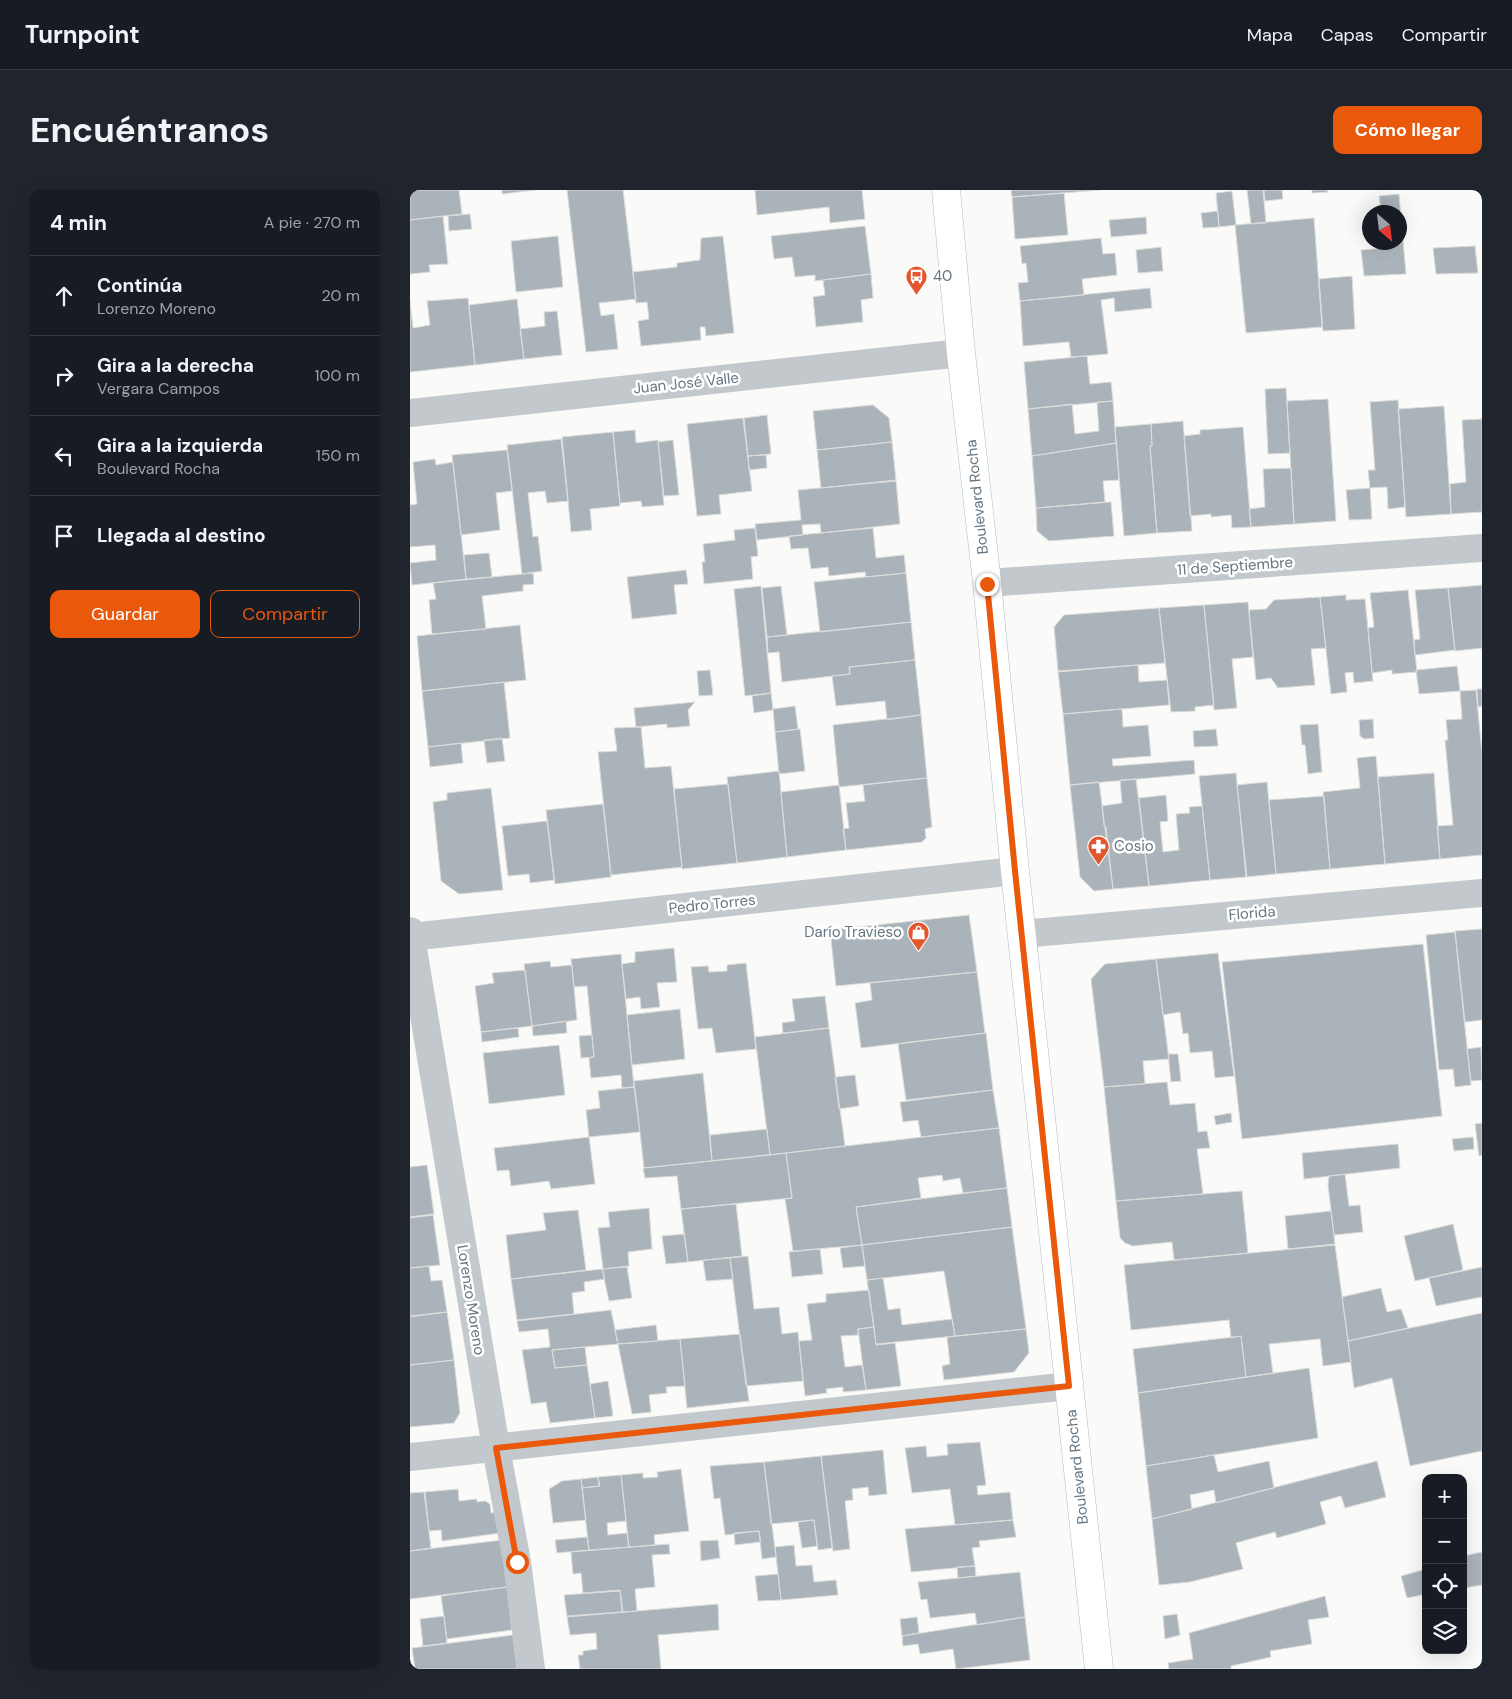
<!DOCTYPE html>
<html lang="es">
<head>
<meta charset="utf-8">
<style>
  body { margin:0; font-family:"DM Sans",sans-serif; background:#20242c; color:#f1f3f6 }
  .controls { position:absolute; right:15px; bottom:15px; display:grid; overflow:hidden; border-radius:10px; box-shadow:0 5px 20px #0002 }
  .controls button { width:45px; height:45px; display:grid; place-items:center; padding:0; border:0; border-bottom:1px solid #363941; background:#171b24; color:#f1f3f6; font:25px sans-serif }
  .compass { position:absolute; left:952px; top:15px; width:45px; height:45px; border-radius:50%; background:#171b24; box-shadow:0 5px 20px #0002; rotate:152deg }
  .stop { position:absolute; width:15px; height:15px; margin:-11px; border:4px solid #ea580c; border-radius:50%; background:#fff }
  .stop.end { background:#ea580c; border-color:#fff; box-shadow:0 1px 5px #0008 }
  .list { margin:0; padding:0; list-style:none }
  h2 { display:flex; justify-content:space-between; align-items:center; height:65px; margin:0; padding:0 20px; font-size:21px }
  h2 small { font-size:16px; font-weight:400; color:#9ea1a6 }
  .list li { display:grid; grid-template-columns:32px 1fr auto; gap:15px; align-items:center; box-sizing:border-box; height:80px; padding:0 20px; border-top:1px solid #363941 }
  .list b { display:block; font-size:19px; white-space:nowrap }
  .list p { margin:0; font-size:16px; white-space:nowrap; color:#9ea1a6 }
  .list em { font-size:16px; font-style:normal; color:#9ea1a6 }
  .actions { display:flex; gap:10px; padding:15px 20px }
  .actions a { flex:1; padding:11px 0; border:1px solid #ea580c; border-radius:10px; text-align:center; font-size:18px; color:#ea580c }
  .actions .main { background:#ea580c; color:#fff }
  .icon { flex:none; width:28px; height:28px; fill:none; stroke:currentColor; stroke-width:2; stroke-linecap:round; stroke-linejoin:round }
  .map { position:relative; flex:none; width:1072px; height:1479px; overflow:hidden; border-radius:10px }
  header { display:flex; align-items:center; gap:30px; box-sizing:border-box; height:70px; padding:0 25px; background:#171b24; border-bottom:1px solid #363941 }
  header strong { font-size:24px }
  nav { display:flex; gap:28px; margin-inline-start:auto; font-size:18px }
  .intro { display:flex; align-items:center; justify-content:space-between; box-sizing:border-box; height:120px; padding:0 30px }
  h1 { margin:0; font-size:35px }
  .button { padding:12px 22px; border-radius:10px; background:#ea580c; color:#fff; font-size:18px; font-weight:700 }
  main { display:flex; gap:30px; padding:0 30px }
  aside { flex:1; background:#171b24; border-radius:10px; box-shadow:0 5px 20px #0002 }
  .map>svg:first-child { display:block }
</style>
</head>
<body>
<header>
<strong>Turnpoint</strong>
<nav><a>Mapa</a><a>Capas</a><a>Compartir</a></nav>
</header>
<div class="intro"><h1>Encuéntranos</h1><a class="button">Cómo llegar</a></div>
<main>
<aside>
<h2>4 min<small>A pie · 270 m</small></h2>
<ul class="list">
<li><svg class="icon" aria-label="ahead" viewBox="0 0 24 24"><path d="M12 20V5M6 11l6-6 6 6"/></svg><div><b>Continúa</b><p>Lorenzo Moreno</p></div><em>20 m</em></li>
<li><svg class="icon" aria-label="right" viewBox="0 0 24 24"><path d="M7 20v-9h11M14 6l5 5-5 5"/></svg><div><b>Gira a la derecha</b><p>Vergara Campos</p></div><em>100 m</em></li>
<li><svg class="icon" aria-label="left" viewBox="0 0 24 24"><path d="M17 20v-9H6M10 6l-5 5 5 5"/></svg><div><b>Gira a la izquierda</b><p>Boulevard Rocha</p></div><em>150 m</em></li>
<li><svg class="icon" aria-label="arrive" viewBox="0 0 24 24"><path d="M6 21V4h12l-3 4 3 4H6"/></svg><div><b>Llegada al destino</b></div></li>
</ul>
<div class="actions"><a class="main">Guardar</a><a>Compartir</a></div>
</aside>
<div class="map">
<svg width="1072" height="1479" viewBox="0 0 1072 1479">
  <rect width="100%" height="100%" fill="#fafaf8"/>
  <!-- building -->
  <path fill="#aab3b9" stroke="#dcdcda" d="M0,0H49L52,24L0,30Z
    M92,0H126L92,4Z
    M157,0H213L226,109L189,113L191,126L204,124L208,159L176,162Z
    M345,0H452L455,29L420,33L419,17L347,25Z
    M601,0H691L602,7Z
    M837,0H853L856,33L841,34Z
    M854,0H872L873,9L855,11Z
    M902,0H917L918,2L902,3Z
    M822,1L826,35L809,37L806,3Z
    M654,3L658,45L605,49L602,7Z
    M989,4L996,84L954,86L951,60L974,58L973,52H989V22H971L969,6Z
    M808,21L809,37L793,38L791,23Z
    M60,24L62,39L39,41L38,26Z
    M33,26L38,74L19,75L20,82L0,84V30Z
    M736,27L737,44L701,47L699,30Z
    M904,28L912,137L836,143L825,35Z
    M455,36L461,84L405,91V85L385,87L382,67L364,69L361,46Z
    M148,46L153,97L106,102L101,51Z
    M313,46L324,143L296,146L295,137H290L291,150L231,156L228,131L239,129L237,112L226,113L223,82L267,77V73L290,70L291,48Z
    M691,48L693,64L705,63L707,85L672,89L674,105L610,111L608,93L618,92L616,73L612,74L610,56Z
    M1065,56L1068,83L1026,84L1023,58Z
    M751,57L753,81L728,83L726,60Z
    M461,84L463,108L451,110L453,132L406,137L403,107L415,105L413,90Z
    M942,86L945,139L913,141L909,89Z
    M740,98L742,118L705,122L704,108L691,110L698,164L661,167L659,152L613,156L610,111Z
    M58,108L65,175L0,182V111L3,138L20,135L17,111Z
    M107,109L114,169L65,175L59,115Z
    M147,121L152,165L114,169L110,139L135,136L134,122Z
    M677,166L680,194L701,192L703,211L618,219L614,172Z
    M876,198L880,263L858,264L855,199Z
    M918,209L926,331L884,334L877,211Z
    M988,210L995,317L978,319L977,297L960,298L958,280H965L960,212Z
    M703,211L706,253L622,266L618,219L662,214L665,244L689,241L687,212Z
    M463,215L479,228L482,252L407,260L403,221Z
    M1034,216L1041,324L996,327L988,219Z
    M357,225L361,264L338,266L334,228Z
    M333,228L342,301L309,305L311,324L287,326L277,234Z
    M1072,229V322L1041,324L1040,294L1056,292L1052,230Z
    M773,231L782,341L747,343L740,256H742L741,234Z
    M741,234L742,256H740L747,343L714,346L705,237Z
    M833,237L841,337L822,338L821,325L801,327V324L780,326L774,246L790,244V240Z
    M225,240L226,253L248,250L254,315L232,317L231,311L210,313L203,242Z
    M203,242L210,316L180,319L182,340L161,342L152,247Z
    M151,249L158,311L137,313L135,301L118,303L123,347L128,346L132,381L112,384L97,255Z
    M263,250L269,305L254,306L248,252Z
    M482,252L486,290L411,298L407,260Z
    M706,253L709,290L693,291L695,312L626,318L622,266Z
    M97,260L102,301L86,303L90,340L51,345L42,265Z
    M356,265L357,278L339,280L338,266Z
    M25,269L26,275L43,272L56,389L2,395L0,373L26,370L25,355L0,357V315L7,314L3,272Z
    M881,278L884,334L841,337L839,319L855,317L853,279Z
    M486,291L490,334L411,343L410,334L392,335L393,345L347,350L345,334L391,330L388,300Z
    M960,298L962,329L939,330L936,300Z
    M701,312L704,346L639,351L627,341L626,318Z
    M345,338L348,366L341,367L343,389L294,394L292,372H295L293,354L325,350L324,340Z
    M463,338L466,368L494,365L496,383L456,387L455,382L419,386L418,377L401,379L398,358L381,359L379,346Z
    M79,363L82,387L56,389L54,365Z
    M276,380L278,394L264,395L267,424L222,429L217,387Z
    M123,383L124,394L113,395V401L72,406L76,439L22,444L19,410L26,409L23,393Z
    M496,383L501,432L410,442L404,392Z
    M1072,395V458L1045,461L1038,398Z
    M351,396L361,503L335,506L324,399Z
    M371,396L377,445L357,447L352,398Z
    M1038,398L1045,460L1005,465L1004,450L1010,449L1005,400Z
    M998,400L1007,482L982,484V480L962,483L958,438L964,437L960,403Z
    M936,405V410L955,409L963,491L944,493L943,482L935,483L937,502L921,504L910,407Z
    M910,407L916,458L901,459L905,495L868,498L861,488L846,490L839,420L856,419L864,410Z
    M838,412L843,467L822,469L827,518L804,520L794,415Z
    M794,415L804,515L785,517V521L761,522L749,418Z
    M749,418L755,473L648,481L644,437L654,425Z
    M501,432L505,470L439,477L440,484L372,492L369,462L358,463L357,447Z
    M110,435L116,490L12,501L7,446Z
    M505,470L511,525L477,530L475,511L426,516L422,486L440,484L439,477Z
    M728,475L729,492L757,490L759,515L653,524L648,482Z
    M1047,476L1050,501L1009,504L1006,480Z
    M300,480L303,505L289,506L287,481Z
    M94,492L100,548L18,557L12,501Z
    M1067,499H1072V516L1068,517Z
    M1066,500L1072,563V665L1030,669L1027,636L1043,635L1035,550H1038L1036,530L1052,529L1050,501Z
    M361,503L363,520L344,523L342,506Z
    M285,512L278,520L280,536L257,538V534L226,537L224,518Z
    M385,516L388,539L365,542L363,519Z
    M712,519L713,537L738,535L741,566L702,569L703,576L784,570L785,584L660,595L653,524Z
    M511,525L517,588L429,597L423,535Z
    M963,529L964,548L954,549L950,546L949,530Z
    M908,534L912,582L898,584L895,555H892L890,535Z
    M231,537L235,578L261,576L272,677L201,685L188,562L207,561L204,538Z
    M390,539L395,581L369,584L365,542Z
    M806,539L808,556L784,557L783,541Z
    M92,548L95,571L77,573L74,550Z
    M51,553L53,573L20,577L18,557Z
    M966,566L975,674L920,679L913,602L950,598L947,568Z
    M369,581L377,667L327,673L317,587Z
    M826,583L836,687L800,690L789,586Z
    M1024,583L1030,669L975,674L968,587Z
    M517,588L522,637L515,639L516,648L512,652L436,660L433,639L439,638L436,613L455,611L453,595Z
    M726,589L739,696L703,699L696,637L694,636L692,616L712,613L710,590Z
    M689,592L703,699L684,701L670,687L660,595Z
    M857,592L866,684L837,687L827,595Z
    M318,594L327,673L272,679L264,599Z
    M429,595L436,660L377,667L371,602Z
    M81,598L93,700L49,704L31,691L23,612L37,610V603Z
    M756,605L758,631L750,632L753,662L769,660L766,624L780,623L779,617L792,616L800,690L739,696L729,608Z
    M914,606L920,679L866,684L859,610Z
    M193,614L201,687L145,694L136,620Z
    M137,631L144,690L120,693L119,684L98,686L92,636Z
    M559,725L567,782L426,796L420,740Z
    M1072,739V830L1055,832L1045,741Z
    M1045,742L1061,895L1045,897L1043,879L1029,880L1016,745Z
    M1013,754L1032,926L832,949L812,772Z
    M264,758L267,792L247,793L250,817L231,819L230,807L216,809L212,774L225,772V762Z
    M808,763L824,886L805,888L802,861L780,863L778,843L773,844L770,822L753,825L746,769Z
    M211,764L224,897L212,898L211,885L181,888L179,868L184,867L177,796L164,797L161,769Z
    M746,769L759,869L733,871L735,894L694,897L681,789L695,774Z
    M140,771L141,777L162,775L167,830L122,836L114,774Z
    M336,773L346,859L306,863L302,838L288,839L281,777L298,776L299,782L317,781V775Z
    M115,780L122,836L71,842L65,796L84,793L82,783Z
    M567,782L575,843L451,858L445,813L462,810L460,793Z
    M415,806L419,838L373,843L372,833L385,831L382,809Z
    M270,819L275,869L222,875L217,825Z
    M156,831L157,843L123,846L122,836Z
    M108,838L109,847L72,852L71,842Z
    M419,838L435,956L360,965L345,847Z
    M576,843L583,900L496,910L488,854Z
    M182,845L184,867L171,868L169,846Z
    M149,855L155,905L79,914L73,863Z
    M1071,857L1072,890L1061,891L1057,859Z
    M758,864H768L771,891L761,892Z
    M293,883L302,971L234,978L224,891Z
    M445,885L449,916L429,919L425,887Z
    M757,892L760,915L785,913L788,942L797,941L800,958L787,959L793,1004L706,1011L694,897Z
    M224,897L230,942L179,947L176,920L190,918L188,901Z
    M583,900L589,938L511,947L508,930L493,932L490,912Z
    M821,923L822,932L806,935L804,926Z
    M1072,933V965L1069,966L1065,934Z
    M589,938L597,998L553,1003L550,988L533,991L532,985L508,988L511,1008L446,1017L452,1055L383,1061L375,1009L382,1008L376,963Z
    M357,939L360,965L302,971L300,945Z
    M179,947L185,994L141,999L139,991L101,996L99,980L87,981L84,958Z
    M1063,947L1064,959L1044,961L1042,949Z
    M988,954L990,978L894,989L892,963Z
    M376,963L382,1008L271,1019L267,986L235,988L233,978Z
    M17,975L24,1024L0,1027V977Z
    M935,984L939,1016L950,1015L953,1042L924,1045L918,995L919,986Z
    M597,998L602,1037L452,1055L446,1017Z
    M832,1001L838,1063L764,1070L762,1052L723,1056L715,1053L710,1048L706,1011Z
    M326,1014L332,1066L278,1072L271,1019Z
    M239,1018L242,1059L218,1062L219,1076L193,1079L188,1038L200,1037L198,1022Z
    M168,1020L176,1080L101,1089L96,1045L136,1040L133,1023Z
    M921,1021L925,1054L878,1059L875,1026Z
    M23,1025L30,1075L0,1078V1028Z
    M1043,1034L1053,1080L1005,1091L994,1046Z
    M602,1037L616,1139L545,1146L534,1081L457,1090L452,1055Z
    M274,1044L278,1072L256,1074L252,1046Z
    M452,1055L455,1076L433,1078L430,1058Z
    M925,1055L941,1172L913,1176L910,1149L859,1154L863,1183L836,1187L831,1146L821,1148L819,1130L721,1140L714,1075Z
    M410,1059L413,1084L382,1087L379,1062Z
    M338,1066L344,1119L369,1117L372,1144L388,1142L393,1191L336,1196L320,1068Z
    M320,1068L323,1089L296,1091L293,1070Z
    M19,1076L21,1091L32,1090L37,1122L0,1127V1078Z
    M217,1077L222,1108L199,1111L192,1079Z
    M1072,1077V1107L1026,1116L1019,1088Z
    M192,1079L195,1089L174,1092L175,1101L162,1103L164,1124L107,1130L101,1089Z
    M473,1088L478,1120L490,1118L492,1135L542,1129L545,1146L466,1154L457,1090Z
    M971,1098L977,1122L991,1119L998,1138L938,1151L932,1107Z
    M459,1100L464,1137L448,1139V1145L431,1146L435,1177L452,1175L456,1200L433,1202V1197L416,1199L417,1203L395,1206L389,1151L402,1150L397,1114L416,1112V1104Z
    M201,1120L208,1154L142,1160L145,1178L177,1175L185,1228L140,1233L136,1212L121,1214L112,1160L140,1157L138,1139L109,1142L107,1131Z
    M37,1122L44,1170L0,1175V1126Z
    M1072,1123V1261L1000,1276L982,1188L944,1198L938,1151Z
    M246,1135L248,1151L208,1154L205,1140Z
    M464,1137L466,1155L485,1153L491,1196L456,1200L448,1139Z
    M616,1139L619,1163L604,1182L534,1190L532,1176L540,1174L537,1147Z
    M330,1144L339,1211L277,1218L270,1149Z
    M831,1146L836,1187L728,1203L723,1159Z
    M270,1149L275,1196L256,1197L257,1203L239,1205L241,1222L222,1224L208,1154Z
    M175,1157L177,1175L145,1178L142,1160Z
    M44,1170L50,1223L44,1233L0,1237V1175Z
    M899,1178L908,1248L736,1276L728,1203Z
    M198,1191L203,1226L185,1228L180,1194Z
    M570,1252L576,1295L567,1296L568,1305L600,1302L603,1330L545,1335L540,1299L502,1303L495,1258L516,1256L517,1267L538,1265L537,1254Z
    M473,1260L477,1304L459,1306L458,1297L442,1299L443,1310L435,1311L440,1359L423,1361L411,1266Z
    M804,1265L808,1282L859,1271L864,1298L806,1313L804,1300L780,1305L782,1319L742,1329L736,1276Z
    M411,1266L422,1358L408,1360L404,1330L361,1334L354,1272Z
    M967,1271L976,1307L935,1318L931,1306L910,1312L916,1334L867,1348L865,1342L826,1353L833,1379L780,1392L749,1395L742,1329Z
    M354,1272L366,1367L352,1369L349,1341L315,1345L310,1308L304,1309L300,1276Z
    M271,1279L279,1341L244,1345L245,1355L219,1357L211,1285L233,1283V1288L248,1287L247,1282Z
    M211,1285L216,1331L197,1333L198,1345L217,1343L219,1357L179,1360L172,1298L190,1296L188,1287Z
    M188,1287L189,1296L172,1298L171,1289Z
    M171,1289L176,1330L143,1333L139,1299L152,1291Z
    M48,1299L49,1311L67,1309V1312L75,1311L80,1314L81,1323L88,1322L91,1343L32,1351L31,1340L19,1341L15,1302Z
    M14,1302L21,1358L0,1361V1303Z
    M404,1330L407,1356L392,1358L388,1332Z
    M603,1330L606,1347L569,1351L570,1357L562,1358L565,1376L501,1382L495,1339Z
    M349,1341L351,1352L325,1355L324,1343Z
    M177,1347L179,1360L147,1363L145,1350Z
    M92,1350L97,1397L0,1409V1361Z
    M308,1350L310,1368L291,1371L290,1351Z
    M259,1354L260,1364L242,1365L245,1397L225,1399L227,1421L213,1422L210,1400L173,1403L171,1383L163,1384L161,1362Z
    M384,1355L386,1376L402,1375L404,1392L426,1390L428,1405L371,1410L365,1357Z
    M1072,1362V1395L1053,1398V1366Z
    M565,1376L566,1386L548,1388L547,1377Z
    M1016,1379V1404L997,1408L991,1386Z
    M610,1382L615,1427L567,1435L565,1423L520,1428L517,1409L511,1410L508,1392Z
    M368,1384L371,1410L348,1411L345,1386Z
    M97,1397L102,1440L37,1449L31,1406Z
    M210,1401L212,1422L157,1426L154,1405Z
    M915,1406L919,1427L898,1430L902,1454L860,1461L861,1467L821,1476V1479H759L758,1473L783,1469L779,1443Z
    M308,1414L309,1440L248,1445L251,1479H170L168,1465H173V1461L187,1459L186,1443L160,1445L157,1427Z
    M767,1424L770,1445L755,1449L753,1426Z
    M34,1426L37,1453L13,1456L10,1429Z
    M507,1427L509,1443L492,1446L490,1429Z
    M615,1427L620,1470L546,1479L543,1459L510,1464L508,1454L493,1456L492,1446Z
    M103,1445L107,1479H5L2,1458Z"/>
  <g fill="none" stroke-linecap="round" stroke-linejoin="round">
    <defs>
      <path id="secondary" d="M536,0L551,163L577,393L605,681L689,1479"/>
    </defs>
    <!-- secondary casing -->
    <use href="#secondary" stroke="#b3babf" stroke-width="29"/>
    <!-- minor -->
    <path stroke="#c3c8cc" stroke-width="28" d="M0,223L551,163
      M577,393L1072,358
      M0,741L86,1258L107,1372L121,1479
      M612,744L1072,703
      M0,747L605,681
      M0,1267L659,1196"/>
    <!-- secondary -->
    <use href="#secondary" stroke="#fff" stroke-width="28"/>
  </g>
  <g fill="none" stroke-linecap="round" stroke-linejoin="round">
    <!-- route -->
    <path stroke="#ea580c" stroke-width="6" d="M107,1372L86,1258L659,1196L605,681L577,394"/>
  </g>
  <!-- icons -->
  <defs>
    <symbol id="bus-pin" viewBox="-11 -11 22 30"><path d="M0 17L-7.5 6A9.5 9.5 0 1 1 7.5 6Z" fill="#e4572e" stroke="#fff"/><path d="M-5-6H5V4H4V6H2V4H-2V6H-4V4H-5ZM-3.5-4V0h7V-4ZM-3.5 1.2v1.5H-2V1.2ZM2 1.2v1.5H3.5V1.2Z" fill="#fff"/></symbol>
    <symbol id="pharmacy-pin" viewBox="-11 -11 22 30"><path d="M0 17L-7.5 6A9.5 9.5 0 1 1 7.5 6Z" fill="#e4572e" stroke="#fff"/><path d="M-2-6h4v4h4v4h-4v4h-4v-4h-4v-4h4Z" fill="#fff"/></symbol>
    <symbol id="shop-pin" viewBox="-11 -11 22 30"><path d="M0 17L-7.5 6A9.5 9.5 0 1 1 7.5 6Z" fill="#e4572e" stroke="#fff"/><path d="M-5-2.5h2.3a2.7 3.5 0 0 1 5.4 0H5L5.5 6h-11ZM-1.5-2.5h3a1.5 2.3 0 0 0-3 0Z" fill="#fff"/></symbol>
  </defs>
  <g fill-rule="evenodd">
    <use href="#bus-pin" x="494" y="74" width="25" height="34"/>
    <use href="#pharmacy-pin" x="676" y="644" width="25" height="34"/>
    <use href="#shop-pin" x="496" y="730" width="25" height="34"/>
  </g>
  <g text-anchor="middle" stroke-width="5" stroke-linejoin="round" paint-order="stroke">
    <!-- poi labels -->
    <g font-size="15" fill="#657683" stroke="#fff" text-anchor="start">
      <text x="523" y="91">40</text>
      <text x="704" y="661">Cosio</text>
      <text x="492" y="747" text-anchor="end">Darío Travieso</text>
    </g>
    <!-- street labels -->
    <g font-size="15" fill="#657683" stroke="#fff">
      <text transform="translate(276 193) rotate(-6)" y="5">Juan José Valle</text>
      <text transform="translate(567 307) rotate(-96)" y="5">Boulevard Rocha</text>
      <text transform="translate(825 376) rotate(-4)" y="5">11 de Septiembre</text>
      <text transform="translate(302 714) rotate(-6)" y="5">Pedro Torres</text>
      <text transform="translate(842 723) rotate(-5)" y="5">Florida</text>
      <text transform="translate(61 1110) rotate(81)" y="5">Lorenzo Moreno</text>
      <text transform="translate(667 1277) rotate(-96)" y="5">Boulevard Rocha</text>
    </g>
  </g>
</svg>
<div class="controls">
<button>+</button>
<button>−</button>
<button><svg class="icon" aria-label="locate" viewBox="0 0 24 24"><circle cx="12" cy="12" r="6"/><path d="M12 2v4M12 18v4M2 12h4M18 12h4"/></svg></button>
<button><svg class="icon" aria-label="layers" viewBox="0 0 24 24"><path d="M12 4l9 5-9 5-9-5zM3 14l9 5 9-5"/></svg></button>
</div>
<svg class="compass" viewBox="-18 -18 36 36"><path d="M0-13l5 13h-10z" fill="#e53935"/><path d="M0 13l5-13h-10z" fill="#9ea1a6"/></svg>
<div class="stop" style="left:107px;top:1372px"></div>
<div class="stop end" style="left:577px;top:394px"></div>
</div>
</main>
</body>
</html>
